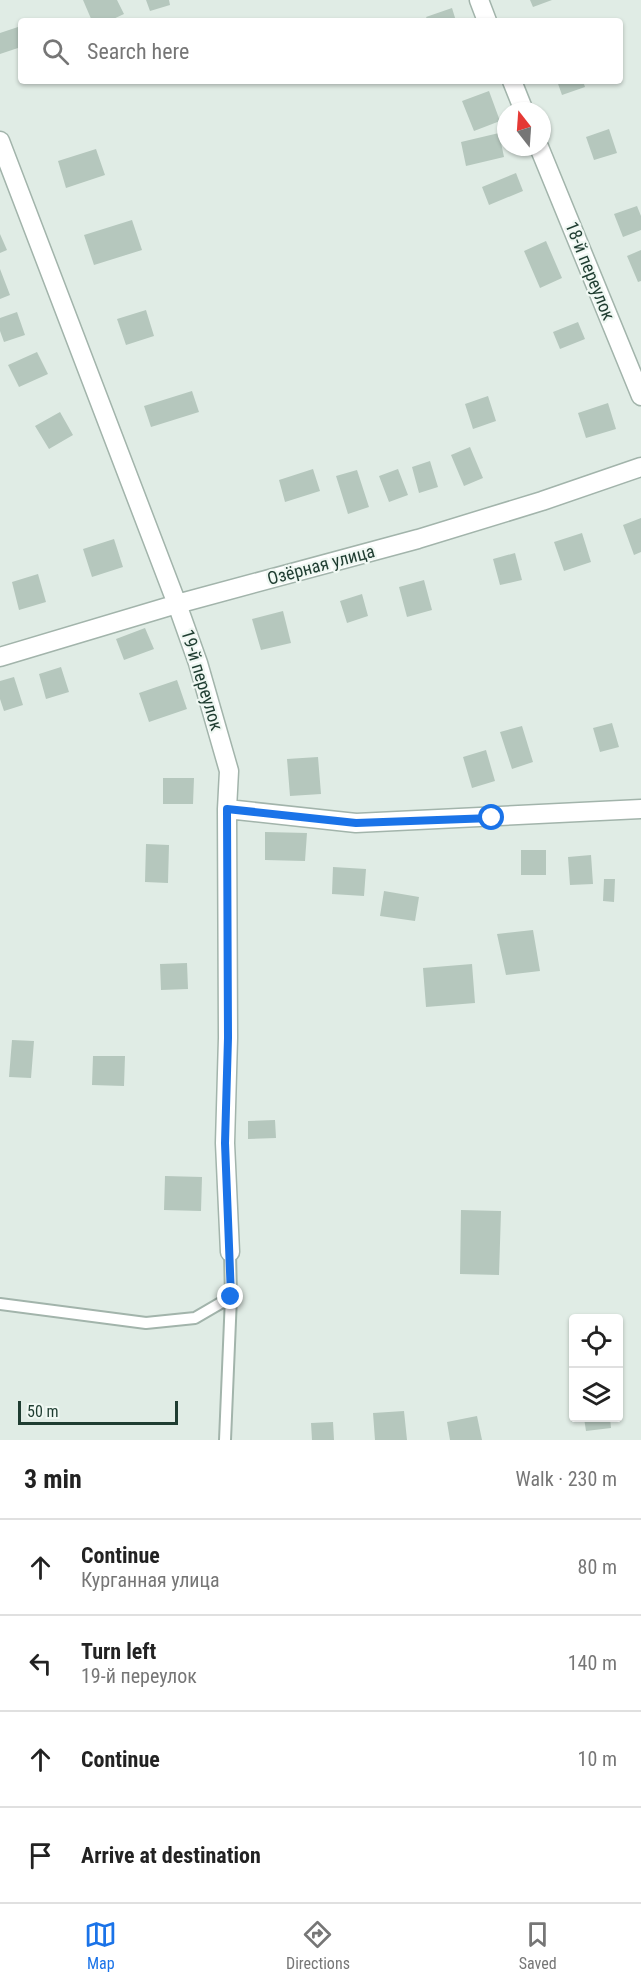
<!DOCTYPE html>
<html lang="en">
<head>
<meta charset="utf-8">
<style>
  body { margin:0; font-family:"Roboto Condensed",sans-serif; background:#f6f6f6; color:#222 }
  .controls { position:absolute; right:18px; bottom:18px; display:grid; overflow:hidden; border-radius:6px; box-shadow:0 2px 4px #0004 }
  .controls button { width:54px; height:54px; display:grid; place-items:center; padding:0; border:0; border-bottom:2px solid #e0e0e0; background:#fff; color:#222; font:30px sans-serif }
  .compass { position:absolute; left:497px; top:102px; width:54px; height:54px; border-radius:50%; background:#fff; box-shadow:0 2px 4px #0004; rotate:343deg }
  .scale { position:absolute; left:18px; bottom:15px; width:160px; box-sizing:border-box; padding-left:6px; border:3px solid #1f3d31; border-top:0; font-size:16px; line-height:21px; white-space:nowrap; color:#1f3d31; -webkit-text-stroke:4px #f0f8f3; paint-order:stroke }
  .stop { position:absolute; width:18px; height:18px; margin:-14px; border:4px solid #1a73e8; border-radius:50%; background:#fff }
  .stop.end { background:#1a73e8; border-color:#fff; box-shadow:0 2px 6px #0008 }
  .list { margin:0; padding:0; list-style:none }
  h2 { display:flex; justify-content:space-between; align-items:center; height:78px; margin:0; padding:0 24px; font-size:26px }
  h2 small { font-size:20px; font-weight:400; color:#767676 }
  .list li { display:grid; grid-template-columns:39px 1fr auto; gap:18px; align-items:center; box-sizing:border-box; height:96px; padding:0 24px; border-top:2px solid #e0e0e0 }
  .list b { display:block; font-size:22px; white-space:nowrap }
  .list p { margin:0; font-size:20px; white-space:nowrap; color:#767676 }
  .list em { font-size:20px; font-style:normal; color:#767676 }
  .icon { flex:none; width:33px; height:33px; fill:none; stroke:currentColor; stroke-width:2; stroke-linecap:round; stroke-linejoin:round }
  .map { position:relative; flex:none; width:641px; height:1440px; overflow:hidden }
  .search { position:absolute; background:#fff; box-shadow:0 2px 4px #0004; left:18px; right:18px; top:18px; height:66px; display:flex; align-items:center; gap:15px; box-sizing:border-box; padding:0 21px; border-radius:6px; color:#767676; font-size:22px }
  .sheet { height:462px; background:#fff }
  nav { display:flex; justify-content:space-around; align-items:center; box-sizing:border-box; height:84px; border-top:2px solid #e0e0e0; background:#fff; font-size:16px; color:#767676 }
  nav a { display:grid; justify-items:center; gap:3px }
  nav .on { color:#1a73e8 }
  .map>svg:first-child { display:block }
</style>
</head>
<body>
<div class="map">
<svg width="641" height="1440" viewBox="0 0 641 1440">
  <rect width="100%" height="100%" fill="#e0ece5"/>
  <!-- building -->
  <path fill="#b5c7bd" d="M83,0H117L124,14L109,21H92Z
    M146,0H169L170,5L150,11Z
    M530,0H552L533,7Z
    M452,8L456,21H428L426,17Z
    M21,26V47L0,54V33Z
    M557,81H583L585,87L562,95Z
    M489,91L500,121L474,131L462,101Z
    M609,129L617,153L594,160L586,137Z
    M499,133L504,157L466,166L461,142Z
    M96,149L105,175L66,188L58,161Z
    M516,173L523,191L489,205L482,187Z
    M637,206L641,216V230L623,237L614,214Z
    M132,220L142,250L94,265L84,235Z
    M0,234L7,250L0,253Z
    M546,241L562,278L540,288L524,251Z
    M641,250V281L638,282L627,256Z
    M0,269L10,295L0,299Z
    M146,310L154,336L126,345L117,319Z
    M17,312L25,335L4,342L0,331V318Z
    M578,322L585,339L560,349L553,332Z
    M37,352L48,374L19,387L8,365Z
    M192,391L199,412L151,427L144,406Z
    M488,396L496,421L473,429L465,404Z
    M608,403L616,429L586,438L578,413Z
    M60,412L73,435L49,449L35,426Z
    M470,447L483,478L464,486L451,455Z
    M430,461L438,487L419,493L412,467Z
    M313,469L320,491L285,502L279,480Z
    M398,469L408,495L389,502L379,476Z
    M357,470L369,507L348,514L336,476Z
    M641,518V552L634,555L623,525Z
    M582,533L591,562L564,571L554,542Z
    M114,539L123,567L92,577L83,549Z
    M515,553L522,580L500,585L493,559Z
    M38,574L46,602L19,610L12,582Z
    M424,580L432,610L407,617L399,587Z
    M362,594L368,616L347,623L340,601Z
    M283,611L291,643L261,650L252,619Z
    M145,628L154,649L124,660L116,639Z
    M61,667L69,692L46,699L39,674Z
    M14,677L23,705L4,711L0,699V681Z
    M177,680L187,709L149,722L139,693Z
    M612,723L619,747L600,752L593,728Z
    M522,726L533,762L512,769L500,732Z
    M486,750L495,781L472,788L463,757Z
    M318,757L321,794L290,796L287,759Z
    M163,778H194L193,804H163Z
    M265,832L307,833L305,861L265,860Z
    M146,844L169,845L168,883L145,882Z
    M521,850H546V875H521Z
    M591,855L593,884L570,885L568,857Z
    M333,867L366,869L364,896L332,894Z
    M604,879H615L614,902L603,901Z
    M384,891L419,897L415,921L380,916Z
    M533,930L540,971L506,975L497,934Z
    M187,963L188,989L161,990L160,964Z
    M472,964L475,1003L426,1007L423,968Z
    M12,1040L34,1041L31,1078L9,1077Z
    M93,1056H125L124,1086L92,1085Z
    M275,1120L276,1138L248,1139V1121Z
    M165,1176L202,1177L201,1211L164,1210Z
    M461,1210L501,1211L499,1275L460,1274Z
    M404,1411L407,1440H375L373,1413Z
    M477,1416L482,1440H450L447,1422Z
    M584,1418H610L611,1428L586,1431Z
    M333,1422L334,1440H312L311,1423Z"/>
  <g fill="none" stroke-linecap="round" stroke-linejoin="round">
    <defs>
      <path id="lane" d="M0,1304L146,1323L195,1318L231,1297
        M225,1440L231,1297L230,1252"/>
      <path id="street" d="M479,0L487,21
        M512,81L524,111
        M0,141L177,604L198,663L229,771L227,809L228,1038L225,1143L230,1252
        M539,147L641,396
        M0,657L177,604L418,539L542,501L641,467
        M227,809L356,823L641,809"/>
    </defs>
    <!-- lane casing -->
    <use href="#lane" stroke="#a2b4ab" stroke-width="14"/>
    <!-- street casing -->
    <use href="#street" stroke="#a2b4ab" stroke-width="21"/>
    <!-- lane -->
    <use href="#lane" stroke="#fff" stroke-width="10"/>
    <!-- street -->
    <use href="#street" stroke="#fff" stroke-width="18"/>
  </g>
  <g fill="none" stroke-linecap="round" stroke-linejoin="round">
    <!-- route -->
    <path stroke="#1a73e8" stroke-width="8" d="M231,1297L225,1143L228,1038L227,809L356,823L492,818"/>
  </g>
  <g text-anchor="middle" stroke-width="4.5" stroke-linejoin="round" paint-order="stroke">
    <!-- street labels -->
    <g font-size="18" fill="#1f3d31" stroke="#f0f8f3">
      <text transform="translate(590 271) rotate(68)" y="6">18-й переулок</text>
      <text transform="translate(321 565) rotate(-15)" y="6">Озёрная улица</text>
      <text transform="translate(202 680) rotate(73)" y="6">19-й переулок</text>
    </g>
  </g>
</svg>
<div class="controls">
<button><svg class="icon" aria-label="locate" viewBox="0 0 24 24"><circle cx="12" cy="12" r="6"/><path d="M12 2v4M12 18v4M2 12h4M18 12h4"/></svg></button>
<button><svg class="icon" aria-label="layers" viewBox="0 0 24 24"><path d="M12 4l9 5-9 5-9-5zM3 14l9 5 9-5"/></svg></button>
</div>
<svg class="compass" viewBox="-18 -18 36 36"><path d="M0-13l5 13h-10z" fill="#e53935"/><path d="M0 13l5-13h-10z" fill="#767676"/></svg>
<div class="scale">50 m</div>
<div class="stop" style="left:492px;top:818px"></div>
<div class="stop end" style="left:231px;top:1297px"></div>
<div class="search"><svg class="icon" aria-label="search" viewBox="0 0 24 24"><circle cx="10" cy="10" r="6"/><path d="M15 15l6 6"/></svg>Search here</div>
</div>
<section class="sheet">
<h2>3 min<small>Walk · 230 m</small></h2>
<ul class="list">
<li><svg class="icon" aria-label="ahead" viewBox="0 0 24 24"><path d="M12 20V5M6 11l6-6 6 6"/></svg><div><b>Continue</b><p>Курганная улица</p></div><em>80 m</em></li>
<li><svg class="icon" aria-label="left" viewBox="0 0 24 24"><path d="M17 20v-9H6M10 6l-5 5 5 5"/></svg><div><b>Turn left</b><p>19-й переулок</p></div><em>140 m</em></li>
<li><svg class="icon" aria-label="ahead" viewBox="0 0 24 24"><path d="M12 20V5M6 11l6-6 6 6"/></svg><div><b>Continue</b></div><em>10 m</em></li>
<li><svg class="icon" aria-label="arrive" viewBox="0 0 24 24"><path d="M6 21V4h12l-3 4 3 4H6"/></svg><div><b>Arrive at destination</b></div></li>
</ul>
</section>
<nav>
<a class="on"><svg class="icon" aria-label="map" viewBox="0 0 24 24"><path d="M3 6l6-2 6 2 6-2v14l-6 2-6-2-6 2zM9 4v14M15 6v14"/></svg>Map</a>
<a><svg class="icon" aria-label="directions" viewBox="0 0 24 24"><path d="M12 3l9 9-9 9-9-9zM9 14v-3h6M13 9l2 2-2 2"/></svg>Directions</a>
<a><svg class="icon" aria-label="saved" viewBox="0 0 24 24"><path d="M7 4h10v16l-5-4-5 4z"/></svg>Saved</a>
</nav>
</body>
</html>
